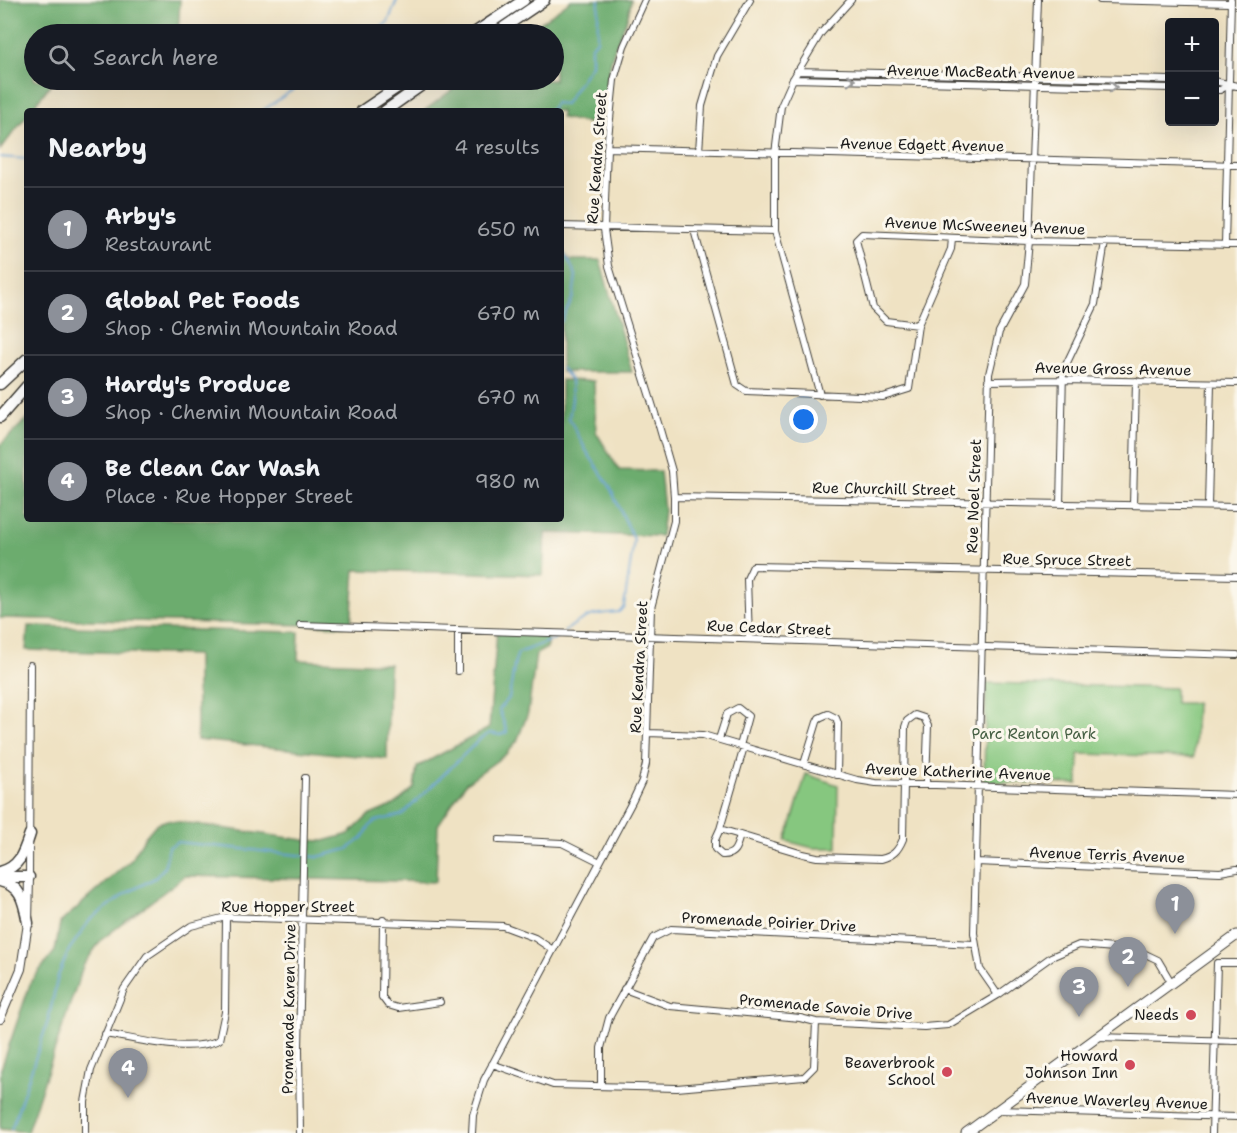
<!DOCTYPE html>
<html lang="en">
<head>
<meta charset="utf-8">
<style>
  body { margin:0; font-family:"Shantell Sans",sans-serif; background:#20242c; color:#f1f3f6 }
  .controls { position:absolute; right:18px; top:18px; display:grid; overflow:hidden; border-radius:6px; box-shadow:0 6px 24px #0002 }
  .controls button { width:54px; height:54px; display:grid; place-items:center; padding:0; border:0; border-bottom:2px solid #363941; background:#171b24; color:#f1f3f6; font:30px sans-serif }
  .you { position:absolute; left:804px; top:420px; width:21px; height:21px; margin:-15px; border:4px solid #fff; border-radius:50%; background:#1a73e8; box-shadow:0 0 0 9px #1a73e833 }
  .badge { display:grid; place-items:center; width:39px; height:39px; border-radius:50%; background:#8c9099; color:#fff; font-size:20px; font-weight:700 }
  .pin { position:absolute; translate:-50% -50px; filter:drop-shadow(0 2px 3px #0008) }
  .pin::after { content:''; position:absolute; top:32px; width:21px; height:18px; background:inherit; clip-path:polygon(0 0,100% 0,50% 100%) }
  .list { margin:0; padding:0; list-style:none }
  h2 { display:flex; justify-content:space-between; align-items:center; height:78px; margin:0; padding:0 24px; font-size:26px }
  h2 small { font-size:20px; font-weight:400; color:#9ea1a6 }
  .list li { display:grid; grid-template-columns:39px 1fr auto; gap:18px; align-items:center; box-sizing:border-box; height:84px; padding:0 24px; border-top:2px solid #363941 }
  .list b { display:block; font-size:22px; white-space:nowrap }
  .list p { margin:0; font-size:20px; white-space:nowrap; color:#9ea1a6 }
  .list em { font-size:20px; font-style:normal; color:#9ea1a6 }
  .icon { flex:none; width:33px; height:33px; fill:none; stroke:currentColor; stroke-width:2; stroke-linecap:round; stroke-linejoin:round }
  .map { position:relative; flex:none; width:1237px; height:1133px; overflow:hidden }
  .search { position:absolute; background:#171b24; box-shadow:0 6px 24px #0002; left:24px; top:24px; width:540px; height:66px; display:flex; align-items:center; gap:15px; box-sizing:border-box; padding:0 21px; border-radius:33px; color:#9ea1a6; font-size:22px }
  .panel { position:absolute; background:#171b24; box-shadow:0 6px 24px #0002; left:24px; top:108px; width:540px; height:414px; border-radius:6px }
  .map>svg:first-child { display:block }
</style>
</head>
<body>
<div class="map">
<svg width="1237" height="1133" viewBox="0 0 1237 1133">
  <rect width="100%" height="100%" fill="#fbf7ec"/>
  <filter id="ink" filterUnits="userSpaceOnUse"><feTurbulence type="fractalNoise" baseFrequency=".0167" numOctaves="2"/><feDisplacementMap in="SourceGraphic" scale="12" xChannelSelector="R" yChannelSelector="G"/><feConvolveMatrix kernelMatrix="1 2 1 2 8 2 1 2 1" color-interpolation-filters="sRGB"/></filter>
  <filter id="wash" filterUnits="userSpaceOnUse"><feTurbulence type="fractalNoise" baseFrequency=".008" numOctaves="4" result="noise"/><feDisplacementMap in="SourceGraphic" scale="24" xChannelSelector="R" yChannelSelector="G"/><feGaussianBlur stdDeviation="1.35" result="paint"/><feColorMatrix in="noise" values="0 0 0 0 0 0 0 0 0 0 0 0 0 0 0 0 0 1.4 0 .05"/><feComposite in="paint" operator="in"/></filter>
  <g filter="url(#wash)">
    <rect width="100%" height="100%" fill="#efe2c3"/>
    <!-- green -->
    <path fill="#86c77f" stroke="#51724e" stroke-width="1.5" d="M986,683L1175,688V703H1196L1194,757L1079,754L1078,784L984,782Z
      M806,774L838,785L837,848H813L786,841Z"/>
    <!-- forest -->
    <path fill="#6cac6e" stroke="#446445" stroke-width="1.5" d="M0,0H180L178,34H34V80H54L30,111H27V115L0,150Z
      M571,0H631C630,19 618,36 613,54C606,77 606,102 603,126L561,118V111H424L465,80H554V34H525Z
      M561,247L569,260H600L632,372H561Z
      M561,380L594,381L596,432L619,470L660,471L664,510L661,536L545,533L543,575L355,570L351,626L0,618V445L27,419V519H561Z
      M28,626L299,632L298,660L389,664L387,759L197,740V655L26,650Z
      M497,631L547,633V648L536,654L528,713L517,741L506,754L466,783L438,825L436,882L185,876L101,940L83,966L27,1132L0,1129L1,1069L31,981L55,951L60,923L131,860L145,837L156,824L167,820L304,840L324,841L349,834L368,816L394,805L414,788L417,767L489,728Z"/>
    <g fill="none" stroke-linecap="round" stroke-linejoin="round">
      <!-- stream -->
      <path stroke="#629ed3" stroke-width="2" d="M373,34L388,22L397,0
        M262,111L307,80
        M550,111L555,103L565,104L591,65V47L597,40L599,0
        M0,157L27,159
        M561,247L576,275L573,297L561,322
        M561,368L571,380L572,399L569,418L587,452L609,485L634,540L624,606L619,612C592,614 585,615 564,632
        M11,1130L48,1021L58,976L69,950L90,920L125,894L155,878L164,868L169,847L177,842L317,857L348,849L363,838L369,827L376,821L402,815L480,739L490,733L500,735L507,732L499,709L509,698L515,661L518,653L554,639L559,635"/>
    </g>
  </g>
  <g filter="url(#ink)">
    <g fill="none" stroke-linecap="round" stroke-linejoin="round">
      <defs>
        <path id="minor" d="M1100,0L1230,3
          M797,71L1170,80
          M793,79L1170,88
          M1214,81L1237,86
          M1214,90H1220L1229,85
          M607,148L1237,165
          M699,151L702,106L717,56L750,0
          M561,226L775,231
          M694,230L737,385L746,391L883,397L909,389L918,325L951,249L952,238
          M1225,245L1231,0
          M918,325L886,321L873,308L856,240L862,234L1029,241L1237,245
          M988,381L1062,380L1237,383
          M820,395L775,231V154L781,106L793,79L821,33L851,0
          M674,497L1237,507
          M1060,504L1063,371L1095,304L1105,242
          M1133,505L1136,381
          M1208,506L1211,383
          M300,625L1237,655
          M749,639L747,579L753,566L1237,576
          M458,671V630
          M648,733L703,735L857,780L876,783L1237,795
          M719,739L727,714L738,708L748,716L740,746
          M744,747L720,829L803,854L817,857L881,859C893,856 898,851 903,839L905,727L907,721L915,715L924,718L928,726L926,784
          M804,764L817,722L819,718L828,714L836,718L838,723L837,775
          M720,829L715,840V849L722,855C735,856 737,846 740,835
          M499,840L562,843L600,862
          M976,862L1220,872L1237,869
          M29,877L30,665
          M383,920L382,997L388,1005L398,1008L440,1002
          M1217,963H1237
          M624,989L670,1006L800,1018L816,1022L924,1027L948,1025L998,995L1051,957L1079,945L1137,950L1158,960L1171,982
          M998,995L980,969L974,933L989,374L999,332L1025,284L1029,241L1038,0
          M105,1034C138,1039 189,1054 219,1040L225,1012L226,917
          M1097,1037L1237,1041
          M492,1064L553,1085L677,1088L804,1077L814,1067L816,1022
          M601,1086V1048L609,1018L653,938L671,929L974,944
          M998,1110L1237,1117
          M85,1133V1102L91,1070L124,989L147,956L191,926L226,917L503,926L535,938L553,950
          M300,1133L299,1049L305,778
          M472,1133L473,1115L484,1080L633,800L642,781L646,764L651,608L674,521V497L672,471L659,426L609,266L604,229L607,148L614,80L624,46L645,0
          M1212,1133L1217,963"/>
        <path id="tertiary" d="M0,1019L21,969L28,923L29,877"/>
        <path id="primary" d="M966,1133L1237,935"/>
        <path id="motorway" d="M473,34L524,0
          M494,34L544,0
          M362,111L408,80
          M385,111L429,80
          M0,384L27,359
          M0,417L27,386
          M0,872C20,867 24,852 30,834
          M0,877H29
          M0,881C22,886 24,903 28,923"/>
      </defs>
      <!-- minor casing -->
      <use href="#minor" stroke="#3c3a35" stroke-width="8"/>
      <!-- tertiary casing -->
      <use href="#tertiary" stroke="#3c3a35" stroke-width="10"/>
      <!-- primary casing -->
      <use href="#primary" stroke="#3c3a35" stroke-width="11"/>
      <!-- motorway casing -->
      <use href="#motorway" stroke="#3c3a35" stroke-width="13"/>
      <!-- minor -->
      <use href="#minor" stroke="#fff" stroke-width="6"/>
      <!-- tertiary -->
      <use href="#tertiary" stroke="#fff" stroke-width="8"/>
      <!-- primary -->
      <use href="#primary" stroke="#fff" stroke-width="9"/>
      <!-- motorway -->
      <use href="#motorway" stroke="#fff" stroke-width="10"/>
    </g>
    <!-- one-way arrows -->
    <defs><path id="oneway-chevron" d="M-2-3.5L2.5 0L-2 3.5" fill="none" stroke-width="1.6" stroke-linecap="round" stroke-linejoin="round" transform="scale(1.5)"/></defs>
    <g stroke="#999">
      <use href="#oneway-chevron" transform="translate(851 80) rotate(1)"/>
      <use href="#oneway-chevron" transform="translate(1113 87) rotate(2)"/>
    </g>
  </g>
  <!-- markers -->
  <g fill="#d1495b" stroke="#fbf7ec" stroke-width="2">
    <circle cx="1191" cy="1015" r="6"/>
    <circle cx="1130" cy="1065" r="6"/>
    <circle cx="947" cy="1072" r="6"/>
  </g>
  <g text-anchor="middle" stroke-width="6" stroke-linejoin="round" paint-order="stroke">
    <!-- street labels -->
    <g font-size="15" fill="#1c1c1c" stroke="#fbf7ec">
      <text transform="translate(981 72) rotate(1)" y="5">Avenue MacBeath Avenue</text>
      <text transform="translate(922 145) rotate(1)" y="5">Avenue Edgett Avenue</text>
      <text transform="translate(597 158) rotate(-86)" y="5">Rue Kendra Street</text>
      <text transform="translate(985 226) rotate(2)" y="5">Avenue McSweeney Avenue</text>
      <text transform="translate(1113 369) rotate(1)" y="5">Avenue Gross Avenue</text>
      <text transform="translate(884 489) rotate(1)" y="5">Rue Churchill Street</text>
      <text transform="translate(974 496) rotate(-88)" y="5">Rue Noel Street</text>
      <text transform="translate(1067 560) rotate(1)" y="5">Rue Spruce Street</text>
      <text transform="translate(769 628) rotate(2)" y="5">Rue Cedar Street</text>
      <text transform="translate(639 667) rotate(-87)" y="5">Rue Kendra Street</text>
      <text transform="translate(958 772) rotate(2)" y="5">Avenue Katherine Avenue</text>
      <text transform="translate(1107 855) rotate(2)" y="5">Avenue Terris Avenue</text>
      <text x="288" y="912">Rue Hopper Street</text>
      <text transform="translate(769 922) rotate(3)" y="5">Promenade Poirier Drive</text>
      <text transform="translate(826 1007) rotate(5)" y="5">Promenade Savoie Drive</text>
      <text transform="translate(289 1009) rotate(-89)" y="5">Promenade Karen Drive</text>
      <text transform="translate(1117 1101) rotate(2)" y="5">Avenue Waverley Avenue</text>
    </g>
    <!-- park labels -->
    <g font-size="15" fill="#466044" stroke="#fbf7ec">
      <text x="1034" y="739">Parc Renton Park</text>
    </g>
    <!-- poi labels -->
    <g font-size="15" fill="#1c1c1c" stroke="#fbf7ec" text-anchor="end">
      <text x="1179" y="1020">Needs</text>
      <text x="1118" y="1061">Howard<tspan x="1118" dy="17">Johnson Inn</tspan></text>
      <text x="935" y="1068">Beaverbrook<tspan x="935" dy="17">School</tspan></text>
    </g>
  </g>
</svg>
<div class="controls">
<button>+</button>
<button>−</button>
</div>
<div class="you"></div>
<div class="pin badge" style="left:1175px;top:934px">1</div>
<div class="pin badge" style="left:1128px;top:987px">2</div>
<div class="pin badge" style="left:1079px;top:1017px">3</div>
<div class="pin badge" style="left:128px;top:1098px">4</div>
<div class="search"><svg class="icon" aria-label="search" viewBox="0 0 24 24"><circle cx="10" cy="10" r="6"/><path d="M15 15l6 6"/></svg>Search here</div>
<section class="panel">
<h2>Nearby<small>4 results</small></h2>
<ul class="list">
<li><span class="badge">1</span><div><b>Arby's</b><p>Restaurant</p></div><em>650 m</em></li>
<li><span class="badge">2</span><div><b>Global Pet Foods</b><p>Shop · Chemin Mountain Road</p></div><em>670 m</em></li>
<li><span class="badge">3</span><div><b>Hardy's Produce</b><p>Shop · Chemin Mountain Road</p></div><em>670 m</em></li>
<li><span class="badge">4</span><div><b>Be Clean Car Wash</b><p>Place · Rue Hopper Street</p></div><em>980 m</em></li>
</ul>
</section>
</div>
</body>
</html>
